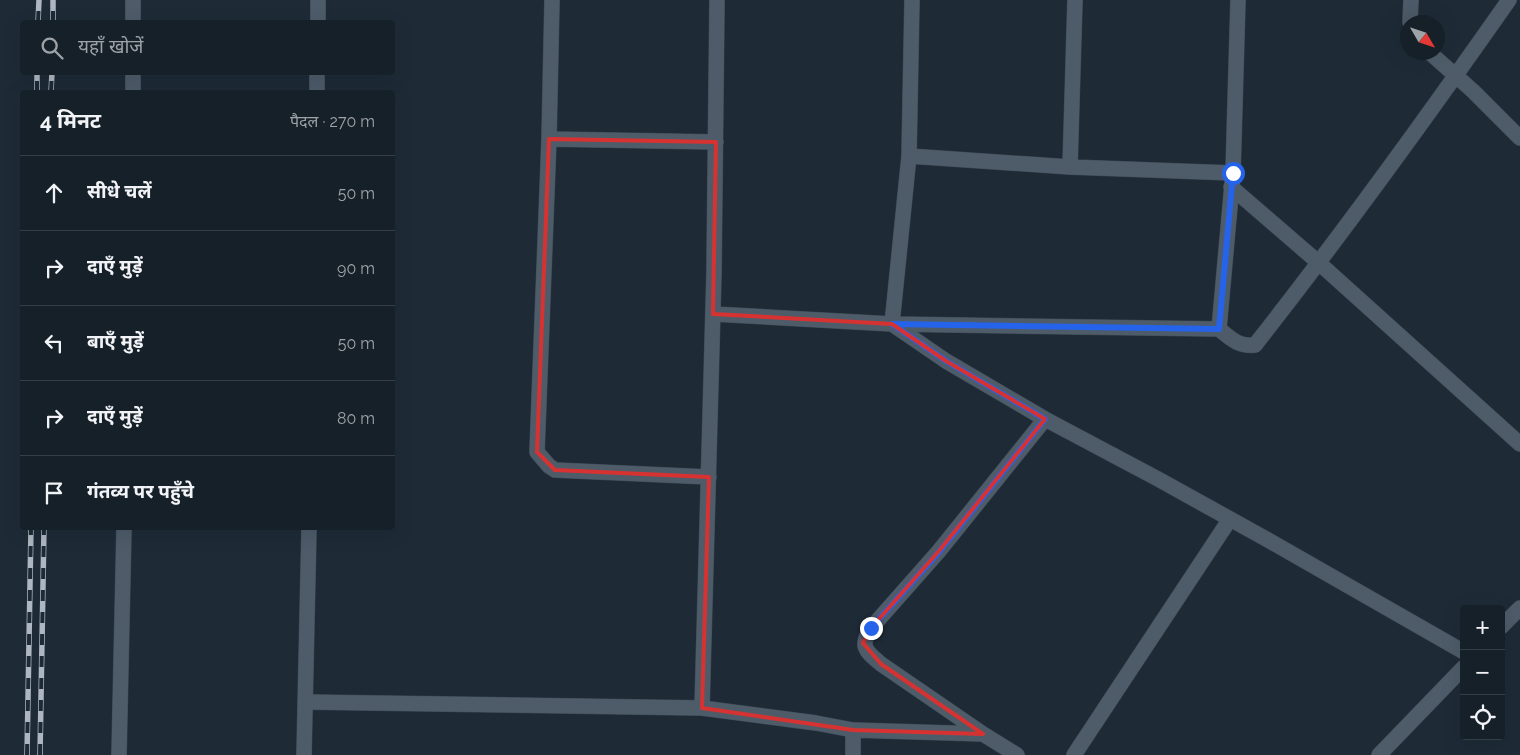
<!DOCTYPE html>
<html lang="hi">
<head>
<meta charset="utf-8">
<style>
  body { margin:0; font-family:Raleway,"Noto Sans Devanagari",sans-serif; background:#232d35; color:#f1f3f6 }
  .controls { position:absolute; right:15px; bottom:15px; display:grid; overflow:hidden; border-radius:5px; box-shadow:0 5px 20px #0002 }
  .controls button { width:45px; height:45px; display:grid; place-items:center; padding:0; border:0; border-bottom:1px solid #353e46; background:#162029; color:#f1f3f6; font:25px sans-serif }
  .compass { position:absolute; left:1400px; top:15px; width:45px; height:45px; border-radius:50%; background:#162029; box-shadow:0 5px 20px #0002; rotate:129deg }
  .stop { position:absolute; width:15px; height:15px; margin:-11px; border:4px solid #2563eb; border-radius:50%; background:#fff }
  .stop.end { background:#2563eb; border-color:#fff; box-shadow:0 1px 5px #0008 }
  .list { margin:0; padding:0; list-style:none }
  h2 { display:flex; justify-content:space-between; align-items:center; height:65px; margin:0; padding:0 20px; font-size:21px }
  h2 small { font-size:16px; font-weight:400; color:#9ea3a8 }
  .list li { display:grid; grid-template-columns:32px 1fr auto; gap:15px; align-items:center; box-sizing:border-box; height:75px; padding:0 20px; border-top:1px solid #353e46 }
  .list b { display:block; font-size:19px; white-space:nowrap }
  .list em { font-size:16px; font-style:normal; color:#9ea3a8 }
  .icon { flex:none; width:28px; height:28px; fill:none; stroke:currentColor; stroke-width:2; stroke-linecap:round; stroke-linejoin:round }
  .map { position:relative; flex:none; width:1520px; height:755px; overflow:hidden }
  .search { position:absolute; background:#162029; box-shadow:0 5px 20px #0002; left:20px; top:20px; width:375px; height:55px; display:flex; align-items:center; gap:12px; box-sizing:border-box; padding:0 18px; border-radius:5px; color:#9ea3a8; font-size:19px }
  .panel { position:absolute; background:#162029; box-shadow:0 5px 20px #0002; left:20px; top:90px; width:375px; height:440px; border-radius:5px }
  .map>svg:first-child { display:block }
</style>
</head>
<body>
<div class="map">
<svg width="1520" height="755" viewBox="0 0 1520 755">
  <rect width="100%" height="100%" fill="#1e2b37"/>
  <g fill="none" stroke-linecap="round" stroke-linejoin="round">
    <defs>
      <path id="street" d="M552,0L549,139L537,452L549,466L555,470L709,477
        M912,0L909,156L892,324L946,361L1045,419L1158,479L1268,540L1464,652
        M133,22V0
        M1410,22L1411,0
        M1429,52L1473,91L1520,138
        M133,92V72
        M549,139L716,142
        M909,156L1070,167L1233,173
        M1070,167L1075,0
        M1231,187L1319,263L1520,444
        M713,314L892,324L1219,329C1231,339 1239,347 1255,345C1343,233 1427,117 1509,0
        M1219,329L1233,173L1238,0
        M1501,627L1520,608
        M306,702L702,708L816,723L853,730V755
        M702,708L714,272L717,0
        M853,730L983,734L1017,755
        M983,734L881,664C866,651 859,647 871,628L939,551L1045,419
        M119,755L124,528
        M1074,755L1230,519
        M1379,755L1464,667"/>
      <path id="secondary" d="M318,22V0
        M317,92V72
        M304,755L309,528"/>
    </defs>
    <!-- street casing -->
    <use href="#street" stroke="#3d4953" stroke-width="16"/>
    <!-- secondary casing -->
    <use href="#secondary" stroke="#3d4953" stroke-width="16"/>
    <!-- street -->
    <use href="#street" stroke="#4e5c6a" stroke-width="15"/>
    <!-- secondary -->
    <use href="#secondary" stroke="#4e5c6a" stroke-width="15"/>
    <defs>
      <path id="rail" d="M38,22L39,0
        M53,22V0
        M37,92V72
        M51,92L52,72
        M27,755L31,528
        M40,755L44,528"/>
    </defs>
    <!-- rail casing -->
    <use href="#rail" stroke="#aeb7c1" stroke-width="5.5"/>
    <!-- rail -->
    <use href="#rail" stroke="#1e2b37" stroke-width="4" stroke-dasharray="11" stroke-linecap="butt"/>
  </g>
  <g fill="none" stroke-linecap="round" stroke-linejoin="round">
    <!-- route -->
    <path stroke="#2563eb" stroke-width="6" d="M871,628L939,552L1045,419L946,361L892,324L1219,329L1233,173"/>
  </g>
  <!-- marked area -->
  <path fill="none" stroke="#d73232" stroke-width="4" stroke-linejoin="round" d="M549,139L716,142L713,314L892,324L946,361L1045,419L939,551L871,628L863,643L881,664L983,734L853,730L702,708L709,477L555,470L537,452Z"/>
</svg>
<div class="controls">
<button>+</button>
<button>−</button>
<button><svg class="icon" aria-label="locate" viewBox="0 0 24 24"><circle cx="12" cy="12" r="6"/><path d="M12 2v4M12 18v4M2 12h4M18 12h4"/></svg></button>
</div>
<svg class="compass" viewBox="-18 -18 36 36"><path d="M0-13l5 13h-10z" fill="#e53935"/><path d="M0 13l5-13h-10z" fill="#9ea3a8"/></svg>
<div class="stop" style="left:1233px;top:173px"></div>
<div class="stop end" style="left:871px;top:628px"></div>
<div class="search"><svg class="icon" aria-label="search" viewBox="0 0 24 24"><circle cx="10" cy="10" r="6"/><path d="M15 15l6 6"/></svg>यहाँ खोजें</div>
<section class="panel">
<h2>4 मिनट<small>पैदल · 270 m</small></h2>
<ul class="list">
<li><svg class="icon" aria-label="ahead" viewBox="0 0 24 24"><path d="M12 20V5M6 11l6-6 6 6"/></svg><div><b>सीधे चलें</b></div><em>50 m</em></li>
<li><svg class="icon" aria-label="right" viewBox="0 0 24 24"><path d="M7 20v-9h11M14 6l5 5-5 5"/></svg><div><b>दाएँ मुड़ें</b></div><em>90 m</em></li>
<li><svg class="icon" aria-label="left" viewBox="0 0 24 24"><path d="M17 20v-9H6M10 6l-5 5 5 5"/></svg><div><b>बाएँ मुड़ें</b></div><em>50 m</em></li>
<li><svg class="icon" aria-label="right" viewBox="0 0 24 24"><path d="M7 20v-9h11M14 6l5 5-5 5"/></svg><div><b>दाएँ मुड़ें</b></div><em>80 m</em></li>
<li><svg class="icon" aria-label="arrive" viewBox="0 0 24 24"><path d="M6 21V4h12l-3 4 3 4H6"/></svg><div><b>गंतव्य पर पहुँचे</b></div></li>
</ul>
</section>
</div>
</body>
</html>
